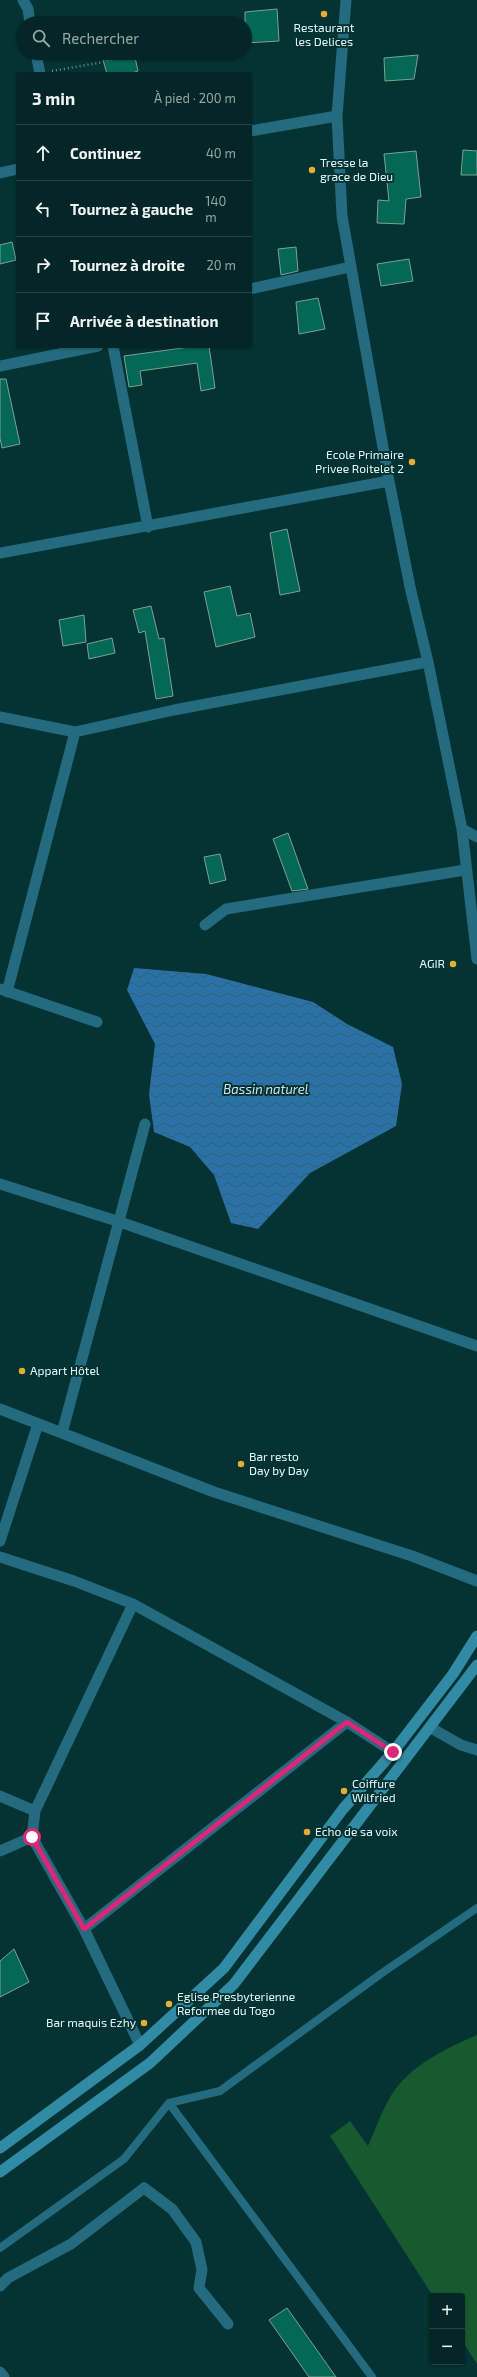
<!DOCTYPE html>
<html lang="fr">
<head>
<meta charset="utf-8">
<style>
  body { margin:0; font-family:"Exo 2",sans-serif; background:#123232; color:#f1f3f6 }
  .controls { position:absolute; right:12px; bottom:12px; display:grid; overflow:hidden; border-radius:4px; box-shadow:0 1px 3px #0004 }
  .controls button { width:36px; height:36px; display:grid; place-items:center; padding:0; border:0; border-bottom:1px solid #254343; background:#042626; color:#f1f3f6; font:20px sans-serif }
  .stop { position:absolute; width:12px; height:12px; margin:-9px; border:3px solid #db2777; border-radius:50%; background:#fff }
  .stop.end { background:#db2777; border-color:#fff; box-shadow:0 1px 4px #0008 }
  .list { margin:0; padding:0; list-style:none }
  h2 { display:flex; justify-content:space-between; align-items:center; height:52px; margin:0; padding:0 16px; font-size:17px }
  h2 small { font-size:13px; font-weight:400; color:#97a5a7 }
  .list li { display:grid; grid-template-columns:26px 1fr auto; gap:12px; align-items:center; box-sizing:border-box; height:56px; padding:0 16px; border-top:1px solid #254343 }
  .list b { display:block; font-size:15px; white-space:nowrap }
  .list em { font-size:13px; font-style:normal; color:#97a5a7 }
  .icon { flex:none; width:22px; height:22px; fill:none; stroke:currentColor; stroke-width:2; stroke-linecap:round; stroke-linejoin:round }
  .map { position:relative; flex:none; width:477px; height:2377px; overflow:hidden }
  .search { position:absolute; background:#042626; box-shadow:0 1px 3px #0004; left:16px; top:16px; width:236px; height:44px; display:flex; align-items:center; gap:10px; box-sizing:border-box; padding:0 14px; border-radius:22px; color:#97a5a7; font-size:15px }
  .panel { position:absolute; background:#042626; box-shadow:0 1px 3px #0004; left:16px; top:72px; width:236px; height:276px; border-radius:4px }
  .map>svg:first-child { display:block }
</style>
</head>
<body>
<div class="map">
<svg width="477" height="2377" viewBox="0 0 477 2377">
  <defs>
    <pattern id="water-waves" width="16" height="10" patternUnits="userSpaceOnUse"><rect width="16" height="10" fill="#2a72a5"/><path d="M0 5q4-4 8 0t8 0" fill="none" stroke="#385d74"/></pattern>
  </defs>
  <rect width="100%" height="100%" fill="#053233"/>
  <!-- pitch -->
  <path fill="#175a30" d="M477,2035V2364L462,2341V2296H433L330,2136L350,2121L368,2146C378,2124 386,2097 404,2079C424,2059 451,2046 477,2035Z"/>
  <!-- water -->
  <path fill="url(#water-waves)" d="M134,968L206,974L313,1002L347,1024L393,1047L402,1084L396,1126L310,1173L258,1229L231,1223L214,1175L190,1147L154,1132L149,1094L155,1044L127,990Z"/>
  <!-- building -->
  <path fill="#056755" stroke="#7ba296" d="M277,9L279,41L245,43V12Z
    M101,53H134L138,71L129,74H107Z
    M418,55L414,79L385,81L384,58Z
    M463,150L477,151V175H461Z
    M416,151L421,197L406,199L404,224L377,223L378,200L389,201L384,154Z
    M12,242L16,260L0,264V245Z
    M296,247L298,271L281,275L278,249Z
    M409,259L413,281L381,286L377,264Z
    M318,298L325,329L299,334L296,302Z
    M197,346H209L215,388L201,391L197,363L140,371L142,385L129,387L124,356Z
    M0,379H6L20,444L2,448L0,438Z
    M287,529L300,591L280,595L270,533Z
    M230,586L237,616L250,613L255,637L216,647L204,592Z
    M151,606L159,639L164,638L173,696L156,699L145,631L139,633L133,610Z
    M84,615L86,642L63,646L59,620Z
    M112,638L115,653L89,659L87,644Z
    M288,833L308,889L292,891L273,839Z
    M220,854L226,880L210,884L204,857Z
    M14,1949L29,1982L0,1997V1961Z
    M287,2308L336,2377H309L269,2320Z"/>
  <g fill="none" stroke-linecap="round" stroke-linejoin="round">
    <!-- path -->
    <path stroke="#6e9091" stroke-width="2.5" stroke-dasharray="1 3" stroke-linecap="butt" d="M52,71L98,63L136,53"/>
    <!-- service -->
    <path stroke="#246b7f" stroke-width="8" d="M169,2103L372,2377
      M0,2248L124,2159L169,2103L220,2091L382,1973L477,1908"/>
    <!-- pedestrian -->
    <path stroke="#246b7f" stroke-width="11" d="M0,2286L8,2278L71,2244L144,2188L172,2209L196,2242L202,2270L199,2288L228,2324
      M0,2372L4,2377"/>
    <!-- minor -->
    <path stroke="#246b7f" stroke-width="11" d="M23,0L28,9L30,23
      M346,0L337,116L342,216L389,481L410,587L428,662L462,829L477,959
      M36,53L40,74
      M250,131L337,116
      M0,173L18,169
      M250,289L350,267
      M113,346L148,527
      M0,366L98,346
      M0,553L389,481
      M0,717L75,732L174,710L428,662
      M462,829L477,837
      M205,925L226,909L465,870
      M0,989L97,1022
      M7,992L75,732
      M0,1184L120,1222L477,1346
      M0,1409L214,1492L412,1556L477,1581
      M62,1433L145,1124
      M0,1541L38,1424
      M0,1557L74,1581L133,1604L347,1722L393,1752
      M431,1728L461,1745L477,1750
      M0,1796L35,1811L32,1837L84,1929L140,2045
      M35,1811L133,1604
      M0,1851L32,1837
      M84,1929L347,1722"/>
    <!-- secondary -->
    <path stroke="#328ba4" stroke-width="11" d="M0,2148L140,2045L224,1968L343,1809L393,1752L453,1674L477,1636
      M0,2172L150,2063L234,1984L477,1665"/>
  </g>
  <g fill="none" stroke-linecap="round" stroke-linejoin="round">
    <!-- route -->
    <path stroke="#db2777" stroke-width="5" d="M32,1837L84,1929L347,1722L393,1752"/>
  </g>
  <!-- markers -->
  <g fill="#e3ae35" stroke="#053233" stroke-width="1.5">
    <circle cx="324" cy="14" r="4"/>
    <circle cx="312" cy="170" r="4"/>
    <circle cx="412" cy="462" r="4"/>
    <circle cx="453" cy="964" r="4"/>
    <circle cx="22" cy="1371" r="4"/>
    <circle cx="241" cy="1464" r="4"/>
    <circle cx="344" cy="1791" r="4"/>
    <circle cx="307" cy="1832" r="4"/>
    <circle cx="169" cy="2004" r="4"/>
    <circle cx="144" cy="2023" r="4"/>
  </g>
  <g text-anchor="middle" stroke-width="4" stroke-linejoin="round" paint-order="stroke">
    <!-- poi labels -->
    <g font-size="12" fill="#e4fafa" stroke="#053233" text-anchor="start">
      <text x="324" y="32" text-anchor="middle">Restaurant<tspan x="324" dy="14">les Delices</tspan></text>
      <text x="320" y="167">Tresse la<tspan x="320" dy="14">grace de Dieu</tspan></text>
      <text x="404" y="459" text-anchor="end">Ecole Primaire<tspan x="404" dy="14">Privee Roitelet 2</tspan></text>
      <text x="445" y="968" text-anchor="end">AGIR</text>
      <text x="30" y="1375">Appart Hôtel</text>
      <text x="249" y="1461">Bar resto<tspan x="249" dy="14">Day by Day</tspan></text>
      <text x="352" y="1788">Coiffure<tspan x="352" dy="14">Wilfried</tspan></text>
      <text x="315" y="1836">Echo de sa voix</text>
      <text x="177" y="2001">Eglise Presbyterienne<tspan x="177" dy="14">Reformee du Togo</tspan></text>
      <text x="136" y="2027" text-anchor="end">Bar maquis Ezhy</text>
    </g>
    <!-- water labels -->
    <g font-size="13" font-style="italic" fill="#d2e3f2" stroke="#053233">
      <text x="266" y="1094">Bassin naturel</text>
    </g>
  </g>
</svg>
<div class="controls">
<button>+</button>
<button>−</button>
</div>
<div class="stop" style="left:32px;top:1837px"></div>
<div class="stop end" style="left:393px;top:1752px"></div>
<div class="search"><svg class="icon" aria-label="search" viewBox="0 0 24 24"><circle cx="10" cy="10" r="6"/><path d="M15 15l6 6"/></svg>Rechercher</div>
<section class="panel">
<h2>3 min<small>À pied · 200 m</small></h2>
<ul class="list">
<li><svg class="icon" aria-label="ahead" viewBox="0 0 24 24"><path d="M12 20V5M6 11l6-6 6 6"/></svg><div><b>Continuez</b></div><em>40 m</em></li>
<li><svg class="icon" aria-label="left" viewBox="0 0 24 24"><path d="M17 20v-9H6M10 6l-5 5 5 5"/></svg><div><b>Tournez à gauche</b></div><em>140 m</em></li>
<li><svg class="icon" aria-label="right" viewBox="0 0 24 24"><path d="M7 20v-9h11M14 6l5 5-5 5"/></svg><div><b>Tournez à droite</b></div><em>20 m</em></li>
<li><svg class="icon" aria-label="arrive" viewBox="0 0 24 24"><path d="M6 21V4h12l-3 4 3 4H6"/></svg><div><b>Arrivée à destination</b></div></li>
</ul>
</section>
</div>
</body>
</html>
